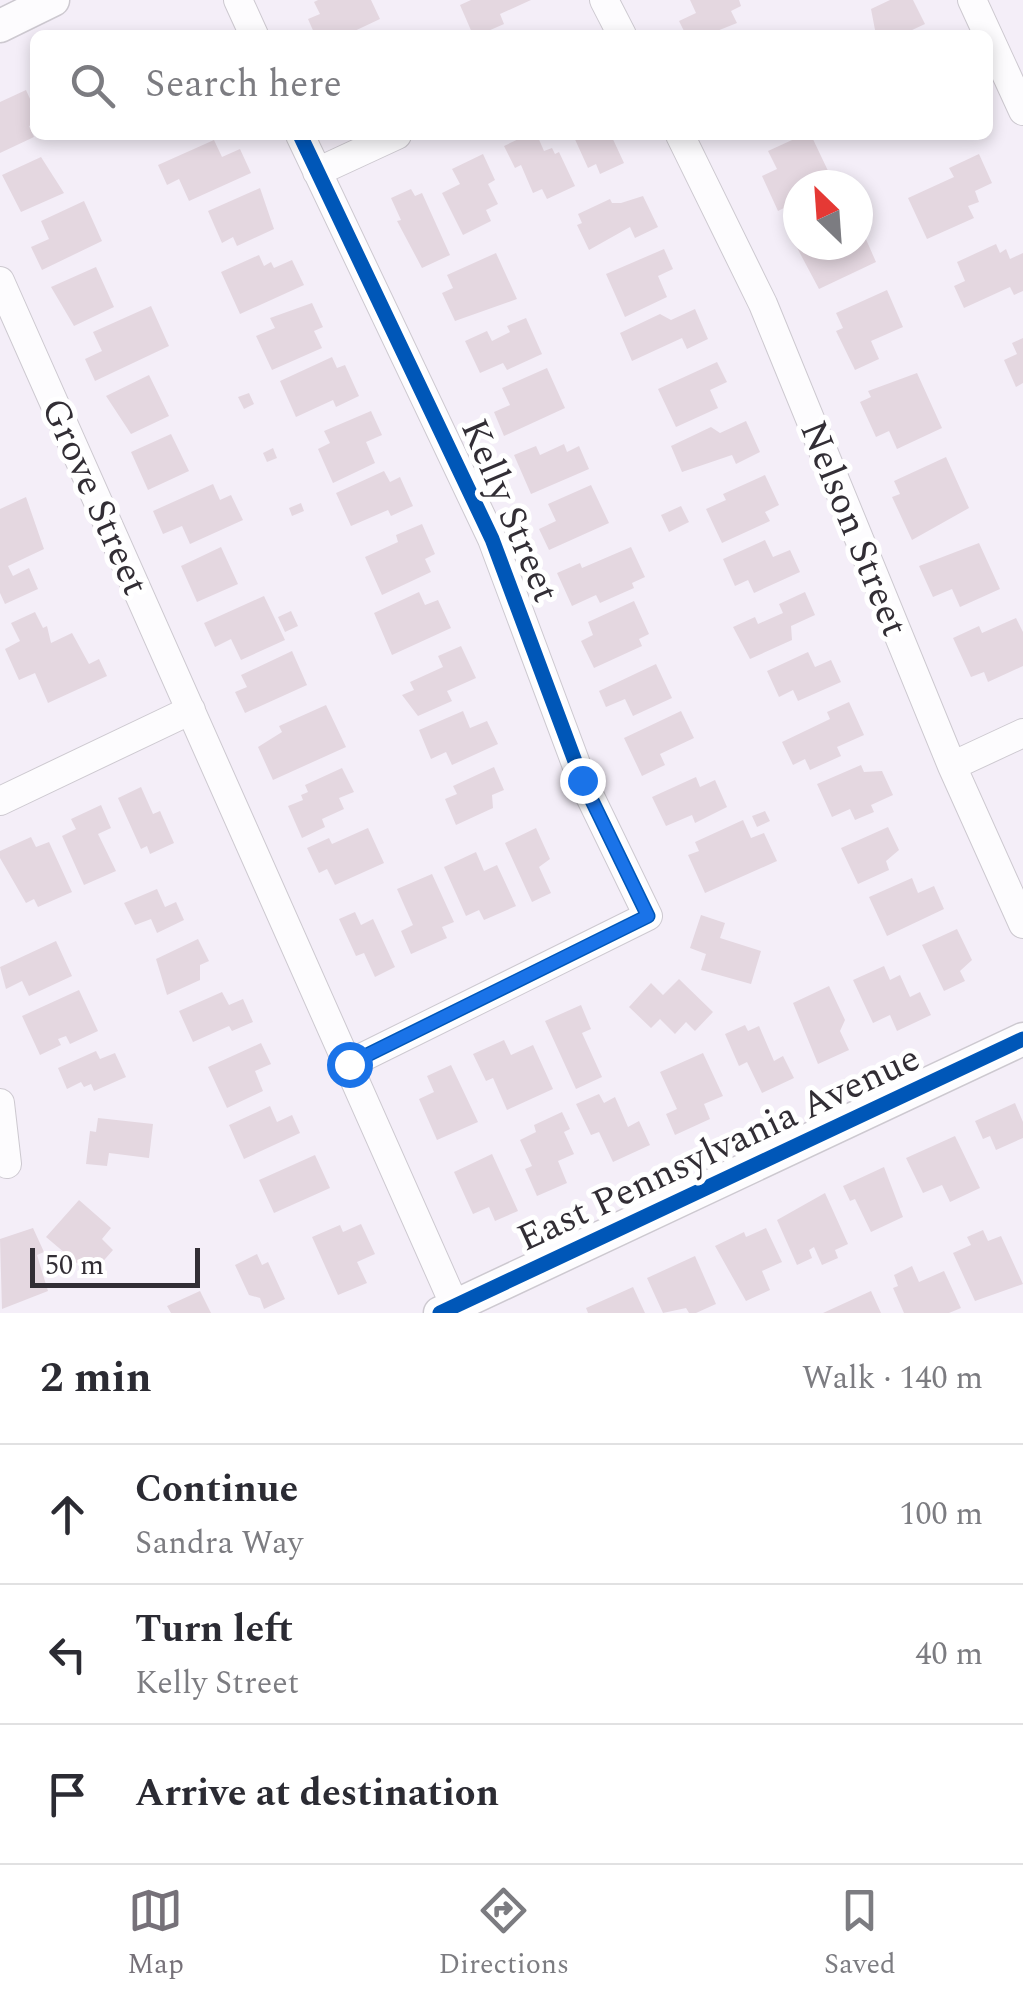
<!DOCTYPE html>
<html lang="en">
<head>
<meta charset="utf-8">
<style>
  body { margin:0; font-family:Spectral,serif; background:#f7f7f7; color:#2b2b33 }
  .compass { position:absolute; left:783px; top:170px; width:90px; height:90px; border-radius:50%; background:#fff; box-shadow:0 5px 15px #0003; rotate:335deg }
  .scale { position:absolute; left:30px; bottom:25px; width:170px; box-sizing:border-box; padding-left:10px; border:5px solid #322e35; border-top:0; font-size:28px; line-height:35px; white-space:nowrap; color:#322e35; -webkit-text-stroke:8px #fff; paint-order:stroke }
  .stop { position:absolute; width:30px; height:30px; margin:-22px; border:8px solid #1a73e8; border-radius:50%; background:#fff }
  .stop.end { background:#1a73e8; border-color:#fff; box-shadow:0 2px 10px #0008 }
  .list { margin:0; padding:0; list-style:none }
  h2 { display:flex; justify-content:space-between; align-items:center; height:130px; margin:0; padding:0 40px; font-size:42px }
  h2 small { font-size:32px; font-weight:400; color:#7c7c81 }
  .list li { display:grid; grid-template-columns:65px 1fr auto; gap:30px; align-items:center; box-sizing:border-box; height:140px; padding:0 40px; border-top:2px solid #e1e1e2 }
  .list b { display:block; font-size:38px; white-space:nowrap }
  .list p { margin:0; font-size:32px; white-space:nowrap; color:#7c7c81 }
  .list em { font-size:32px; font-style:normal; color:#7c7c81 }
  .icon { flex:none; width:55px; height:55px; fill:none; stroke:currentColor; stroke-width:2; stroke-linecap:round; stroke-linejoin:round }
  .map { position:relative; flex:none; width:1023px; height:1313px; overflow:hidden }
  .search { position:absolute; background:#fff; box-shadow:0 5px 15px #0003; left:30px; right:30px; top:30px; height:110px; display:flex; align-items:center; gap:25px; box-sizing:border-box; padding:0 35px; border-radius:15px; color:#7c7c81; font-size:38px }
  .sheet { height:550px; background:#fff }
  nav { display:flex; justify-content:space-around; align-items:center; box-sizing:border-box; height:140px; border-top:2px solid #e1e1e2; background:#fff; font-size:28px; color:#7c7c81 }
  nav a { display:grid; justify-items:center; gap:5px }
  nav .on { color:#767179 }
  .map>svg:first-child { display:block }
</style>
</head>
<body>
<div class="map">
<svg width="1023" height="1313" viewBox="0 0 1023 1313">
  <rect width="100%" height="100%" fill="#f4eef8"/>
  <!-- building -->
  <path fill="#e4d7e0" d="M371,0L380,19L346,35H315L308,19L320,14L314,2L318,0Z
    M471,0H531L500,14L504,24L479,35H473L460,5Z
    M690,0H739L741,6L731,11L737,23L717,31L719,35H686L679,21L696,13Z
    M890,0H913L925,24L910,31L912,35H876L871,9Z
    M26,90L35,110V124L29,126L34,137L0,153V102Z
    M527,135H537L544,151L552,148L555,154L559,152L575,186L547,199L542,189L533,193L521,165L515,168L504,146Z
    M573,135H611L624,163L600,174L596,164L588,168Z
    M803,135H811L830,175L798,185V201L778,211L762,176L777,169L768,151Z
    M214,140L222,157L240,149L251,173L189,201L179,179L167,185L158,165Z
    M483,154L495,180L488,184L498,204L486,210L491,221L463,235L442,193L460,184L452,169Z
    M979,154L992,183L975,191L979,202L968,206L974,218L927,239L908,198L954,177L949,168Z
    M41,157L64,193L21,212L2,175Z
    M260,188L274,229L237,246L233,237L222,243L208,211Z
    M411,189L415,196L422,193L450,255L422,268L397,221L401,220L391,198Z
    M643,196L658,227L635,238L630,227L589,250L577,225L582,223L578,214L610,199L612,203H621Z
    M84,201L102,241L42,270L31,247L49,239L41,221Z
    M861,228L876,262L819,289L794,242L858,245Z
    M996,244L1000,253L1006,249L1010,259L1023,253V291L1014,295L1010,287L964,308L954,286L965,281L957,262Z
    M664,249L673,269L658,276L667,297L625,317L606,274Z
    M496,253L517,299L455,321L442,293L453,288L447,275Z
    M259,255L264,266L271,262L274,268L292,260L304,285L240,314L221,272Z
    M96,267L114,307L74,326L51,287Z
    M887,290L903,327L871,341L879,359L855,370L836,331L843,328L836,313Z
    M312,303L323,327L314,331L322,348L272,370L256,336L275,328L270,318Z
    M151,306L169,346L95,381L85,359L102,351L93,332Z
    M695,309L708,339L687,349L682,338L632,361L620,333L660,314L671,320Z
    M526,318L542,354L507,370L503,363L480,373L465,341L487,331L492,341L510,332L507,326Z
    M1023,338V383L1016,387L1004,360L1017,354L1012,343Z
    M332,357L337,368L345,365L359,396L336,407L333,400L296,417L280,381Z
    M717,362L727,382L710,390L718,408L676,427L658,389Z
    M547,368L565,408L504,436L494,412L510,405L502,388Z
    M917,373L942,428L897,449L889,431L876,437L860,402L871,397L868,391Z
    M149,375L169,416L131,434L106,396Z
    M249,393L254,404L244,409L238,397Z
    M371,411L382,435L366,442L375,463L333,483L318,449L330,443L324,431Z
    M746,421L760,452L736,464L732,455L682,472L671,446L711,427L720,433Z
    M171,434L189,471L148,490L131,452Z
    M564,444L567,452L579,446L589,469L531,494L514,455L536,446L540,455Z
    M273,448L277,458L267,462L263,453Z
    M946,457L969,508L912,540L892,497L900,494L894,481Z
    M384,471L390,482L400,477L413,506L391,516L388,510L351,526L336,493Z
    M765,475L779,505L765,512L770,521L722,543L706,509L726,500L723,494Z
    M213,484L220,500L231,495L243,520L190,544L182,526L163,534L153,511Z
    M591,485L609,523L549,550L539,529L556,521L548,504Z
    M26,497L44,549L8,566L13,576L29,568L38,589L5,604L0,593V509Z
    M301,503L304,511L292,516L289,508Z
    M681,506L689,522L669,532L661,515Z
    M422,524L435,554L425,559L431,572L382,595L365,557L398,542L396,535Z
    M765,540L773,557L790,550L800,572L754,593L748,580L735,586L723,559Z
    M979,543L1000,589L960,607L952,589L933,597L919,566Z
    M221,547L238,584L197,602L181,566Z
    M631,547L645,577L632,583L634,588L600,603L596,595L572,606L557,573L580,563L582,568Z
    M419,592L425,605L438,600L451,628L392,655L374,613Z
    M805,592L815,615L791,626L792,640L750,659L733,627L755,617L758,624L783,613L779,604Z
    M264,596L285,640L241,660L231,639L215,647L204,623Z
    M634,601L649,634L639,639L642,646L594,668L581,641L593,635L588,622Z
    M291,611L298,626L285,632L278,617Z
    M35,612L43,628L47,626L51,643L72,633L89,664L99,659L107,676L48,703L35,673L19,680L5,649L20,641L11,623Z
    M1016,618L1023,632V666L988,682L984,672L971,677L953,638L979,626L982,633Z
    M461,646L476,678L447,691L452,701L418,716L402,695L414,690L410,682L443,667L438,656Z
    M292,651L307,685L245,713L235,692L247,687L241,675Z
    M808,652L815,667L831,660L841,682L798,701L793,690L779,697L767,671Z
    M656,664L672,698L633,716L625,699L606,707L599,691Z
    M849,702L864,735L837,747L841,756L810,770L805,759L793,765L782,742L830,719L827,712Z
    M326,705L346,747L273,780L258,747L282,732L279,726Z
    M463,711L470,728L487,721L498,744L452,765L446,752L431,759L419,730Z
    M681,711L694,738L660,754L665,765L642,776L624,738Z
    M861,765L864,772L882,771L893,795L871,805L874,812L855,820L850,809L832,817L817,784Z
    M494,767L504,790L492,795L493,808L456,825L445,799L457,794L453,786Z
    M342,768L354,792L339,798L344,809L322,819L325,827L302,838L288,806L303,800L301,795L308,792L305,785Z
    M696,777L700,787L715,780L727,807L695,823L692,815L666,826L652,797Z
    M141,787L153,814L160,811L174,843L150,854L147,846L141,849L118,798Z
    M101,805L111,828L98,834L116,871L84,885L62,836L76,829L71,819Z
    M765,811L770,821L757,827L752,816Z
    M743,820L751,838L764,833L777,861L705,893L688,855L699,851L695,842Z
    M888,827L899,850L886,861L889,870L858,884L841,848Z
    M368,828L384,863L335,885L327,869L319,873L307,848L329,838L332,844Z
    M536,828L550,859L539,867L551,893L532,902L505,843Z
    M31,837L36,847L49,842L72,892L38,907L34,899L26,903L0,858V851Z
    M476,852L484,871L497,865L516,906L484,920L479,910L466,916L444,867Z
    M432,874L454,922L442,927L447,938L411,954L401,931L413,925L397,889Z
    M912,878L918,893L934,886L944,909L887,936L869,897Z
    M157,889L165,907L176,902L184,920L157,933L151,919L135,925L124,903Z
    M355,912L361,925L373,919L395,967L375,977L364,953L356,956L339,919Z
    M701,915L725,923L720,938L761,951L751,984L701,970L706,954L690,948Z
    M957,929L972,960L960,971L965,981L944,991L922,945Z
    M198,939L209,961L200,965V980L167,995L156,959Z
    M56,941L72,976L29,996L22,981L6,989L0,967Z
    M884,966L890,980L900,975L910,997L920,992L931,1015L897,1031L890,1015L873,1023L853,980Z
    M679,979L713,1012L695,1031L686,1022L675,1034L660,1019L651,1028L629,1007L651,983L663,995Z
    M829,986L845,1020L840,1031L849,1050L818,1064L793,1003Z
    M79,990L98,1031L70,1044L66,1036L58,1039L61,1045L40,1055L22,1016Z
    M222,992L229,1005L243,999L253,1022L232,1031L229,1026L193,1042L179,1011Z
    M581,1005L591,1029L582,1033L602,1077L576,1089L545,1021Z
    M745,1025L748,1031L759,1026L774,1061L783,1056L794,1078L762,1093L747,1062L739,1066L725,1034Z
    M504,1040L511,1055L533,1045L553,1089L507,1110L493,1078L486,1081L473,1054Z
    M261,1043L271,1064L255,1071L263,1091L227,1108L208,1067Z
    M96,1051L100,1059L115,1053L126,1077L94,1091L91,1084L84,1087L81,1082L67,1089L58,1068Z
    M703,1053L723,1096L704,1104L710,1119L675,1135L666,1114L677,1109L660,1072Z
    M451,1065L478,1122L437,1140L419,1099L434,1092L427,1076Z
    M599,1094L604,1103L615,1097L628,1127L639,1121L650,1145L613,1162L599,1132L591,1135L576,1104Z
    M1015,1103L1023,1122V1138L996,1150L990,1136L983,1139L975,1121Z
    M270,1106L277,1122L292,1115L300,1133L244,1159L229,1125Z
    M562,1112L570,1129L564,1132L574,1154L558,1161L567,1183L537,1196L525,1169L532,1166L520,1140L536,1132L534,1125Z
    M98,1118L153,1124L149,1158L109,1153L107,1166L86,1164L90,1131L96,1132Z
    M955,1136L980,1188L950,1202L942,1185L923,1193L906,1158Z
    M492,1154L518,1211L495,1221L489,1207L473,1214L454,1172Z
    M315,1155L330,1188L274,1213L259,1180Z
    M884,1167L903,1217L871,1232L855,1199L850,1201L843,1186Z
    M825,1193L848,1244L835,1250L838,1258L822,1265L814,1247L809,1250L812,1258L797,1265L777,1220Z
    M79,1200L111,1228L102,1239L113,1250L91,1275L46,1237Z
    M361,1224L375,1254L357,1262L367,1283L338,1295L312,1237L340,1225L343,1232Z
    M33,1228L44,1252L37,1255L48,1291L2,1309L0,1239Z
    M766,1228L782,1262L762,1271L770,1290L746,1301L715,1246L744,1232L746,1237Z
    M983,1230L988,1241L1001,1236L1023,1284L975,1301L953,1253L971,1245L967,1237Z
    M257,1254L262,1265L268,1262L285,1299L264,1309L260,1298L249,1295L235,1265Z
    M695,1256L716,1304L696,1313H689L686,1308L663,1313L647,1278Z
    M912,1266L919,1282L944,1271L961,1308L949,1313H904L893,1288L898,1286L894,1275Z
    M633,1287L645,1313H588L586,1308Z
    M200,1291L211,1313H171L167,1306Z
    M871,1291L881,1313H823Z"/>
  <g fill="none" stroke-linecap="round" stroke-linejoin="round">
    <defs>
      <path id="minor" d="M238,0L254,35
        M604,0L622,35
        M972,0L1023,111
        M300,135L492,539L582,780L648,916L349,1064
        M680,135L763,304L952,766L1023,924
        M317,172L397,135
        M0,281L458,1313
        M952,766L1023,733
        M0,801L191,710
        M0,1103L7,1164"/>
      <path id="tertiary" d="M0,26L53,0
        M440,1313L1023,1039"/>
    </defs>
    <!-- minor casing -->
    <use href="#minor" stroke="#cdc9d0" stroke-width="30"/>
    <!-- tertiary casing -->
    <use href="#tertiary" stroke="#cdc9d0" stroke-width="35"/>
    <!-- minor -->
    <use href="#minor" stroke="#fdfcfe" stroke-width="28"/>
    <!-- tertiary -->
    <use href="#tertiary" stroke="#fdfcfe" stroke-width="32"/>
    <defs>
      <path id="cycleway" d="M300,135L492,539L582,780L648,916L349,1064
        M440,1313L1023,1039"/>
    </defs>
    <!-- cycleway casing -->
    <use href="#cycleway" stroke="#fff" stroke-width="21"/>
    <!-- cycleway -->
    <use href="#cycleway" stroke="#0057b8" stroke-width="15"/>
  </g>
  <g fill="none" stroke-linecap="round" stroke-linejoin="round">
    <!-- route -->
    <path stroke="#1a73e8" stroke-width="12" d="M349,1064L648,916L582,780"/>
  </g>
  <g text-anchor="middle" stroke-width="10" stroke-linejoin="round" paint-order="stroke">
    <!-- street labels -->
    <g font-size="38" fill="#322e35" stroke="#fff">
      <text transform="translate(96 496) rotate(66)" y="13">Grove Street</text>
      <text transform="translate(511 510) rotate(67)" y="13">Kelly Street</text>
      <text transform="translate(855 528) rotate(68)" y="13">Nelson Street</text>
      <text transform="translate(718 1147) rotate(-25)" y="13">East Pennsylvania Avenue</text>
    </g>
  </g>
</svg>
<svg class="compass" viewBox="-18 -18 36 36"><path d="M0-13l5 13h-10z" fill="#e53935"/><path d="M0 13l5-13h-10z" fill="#7c7c81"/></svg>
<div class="scale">50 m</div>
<div class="stop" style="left:349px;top:1064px"></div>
<div class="stop end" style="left:582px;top:780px"></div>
<div class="search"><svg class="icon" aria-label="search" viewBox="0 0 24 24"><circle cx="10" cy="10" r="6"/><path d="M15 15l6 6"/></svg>Search here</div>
</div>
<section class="sheet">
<h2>2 min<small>Walk · 140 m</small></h2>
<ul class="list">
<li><svg class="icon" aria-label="ahead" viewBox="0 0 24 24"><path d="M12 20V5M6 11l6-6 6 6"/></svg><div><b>Continue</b><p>Sandra Way</p></div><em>100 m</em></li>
<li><svg class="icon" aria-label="left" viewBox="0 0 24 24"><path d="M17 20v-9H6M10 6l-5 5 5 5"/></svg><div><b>Turn left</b><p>Kelly Street</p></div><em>40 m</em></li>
<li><svg class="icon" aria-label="arrive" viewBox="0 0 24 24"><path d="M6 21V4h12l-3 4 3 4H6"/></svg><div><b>Arrive at destination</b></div></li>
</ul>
</section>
<nav>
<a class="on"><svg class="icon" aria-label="map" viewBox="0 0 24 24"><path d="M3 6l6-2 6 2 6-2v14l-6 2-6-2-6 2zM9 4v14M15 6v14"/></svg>Map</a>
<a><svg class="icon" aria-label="directions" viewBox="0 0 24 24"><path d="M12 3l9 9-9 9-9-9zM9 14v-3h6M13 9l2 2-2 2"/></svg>Directions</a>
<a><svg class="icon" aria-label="saved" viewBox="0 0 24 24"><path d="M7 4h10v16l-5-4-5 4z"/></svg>Saved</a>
</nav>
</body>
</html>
